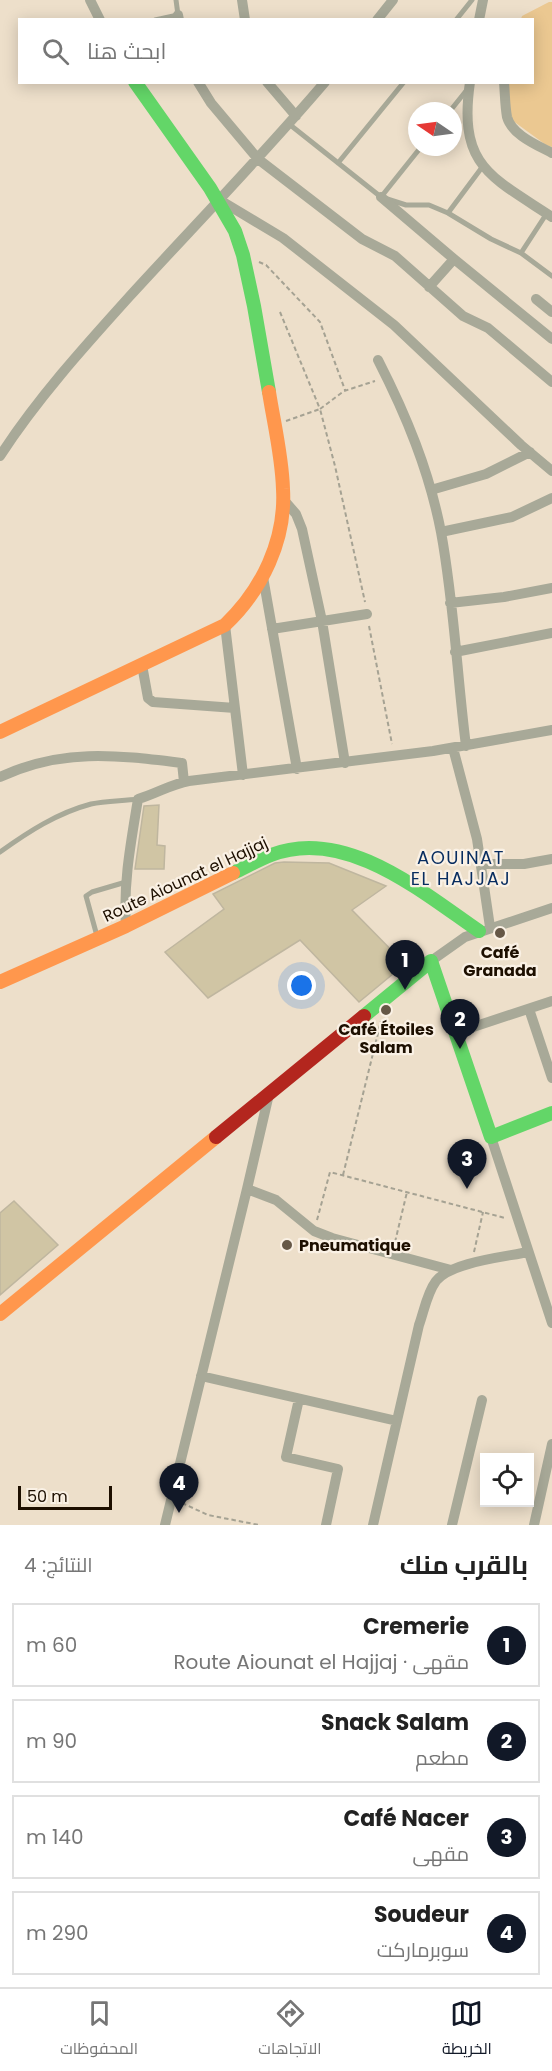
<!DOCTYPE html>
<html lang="ar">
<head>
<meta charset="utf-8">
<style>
  body { margin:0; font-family:Poppins,Cairo,sans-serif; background:#f2f2f2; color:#222; direction:rtl }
  .controls { position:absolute; right:18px; bottom:18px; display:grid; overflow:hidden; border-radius:0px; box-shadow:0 3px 15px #0003 }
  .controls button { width:54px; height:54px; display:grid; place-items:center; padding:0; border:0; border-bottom:2px solid #e0e0e0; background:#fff; color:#222; font:30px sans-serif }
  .compass { position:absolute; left:408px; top:102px; width:54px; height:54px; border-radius:50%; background:#fff; box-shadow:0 3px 15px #0003; rotate:283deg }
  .scale { position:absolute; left:18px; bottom:15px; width:94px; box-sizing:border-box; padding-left:6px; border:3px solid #1d0f00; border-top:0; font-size:16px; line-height:21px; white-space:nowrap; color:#1d0f00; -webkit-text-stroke:4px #faf1e5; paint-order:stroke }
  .you { position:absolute; left:302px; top:986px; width:21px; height:21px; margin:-15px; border:4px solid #fff; border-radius:50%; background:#1a73e8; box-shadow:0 0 0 9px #1a73e833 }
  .badge { display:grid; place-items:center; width:39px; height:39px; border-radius:50%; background:#111827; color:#fff; font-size:20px; font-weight:700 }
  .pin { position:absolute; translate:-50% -50px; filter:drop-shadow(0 2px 3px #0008) }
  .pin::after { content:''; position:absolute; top:32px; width:21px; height:18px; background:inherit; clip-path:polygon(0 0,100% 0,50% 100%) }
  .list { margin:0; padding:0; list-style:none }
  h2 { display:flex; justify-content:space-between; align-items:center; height:78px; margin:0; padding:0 24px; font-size:26px }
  h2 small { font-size:20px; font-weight:400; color:#767676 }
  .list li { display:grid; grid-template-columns:39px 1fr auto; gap:18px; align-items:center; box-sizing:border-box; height:84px; margin:0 12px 12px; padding:0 12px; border:2px solid #e0e0e0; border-radius:0px }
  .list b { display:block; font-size:22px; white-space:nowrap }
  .list p { margin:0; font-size:20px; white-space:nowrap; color:#767676 }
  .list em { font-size:20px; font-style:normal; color:#767676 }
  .icon { flex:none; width:33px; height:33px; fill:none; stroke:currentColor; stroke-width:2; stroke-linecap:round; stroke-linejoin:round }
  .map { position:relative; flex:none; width:552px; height:1525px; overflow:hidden; direction:ltr }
  .search { position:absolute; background:#fff; box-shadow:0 3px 15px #0003; left:18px; right:18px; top:18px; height:66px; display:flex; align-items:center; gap:15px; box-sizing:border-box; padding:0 21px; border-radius:0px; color:#767676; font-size:22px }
  .sheet { height:462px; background:#fff }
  nav { display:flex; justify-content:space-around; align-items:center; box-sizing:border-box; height:84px; border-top:2px solid #e0e0e0; background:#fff; font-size:16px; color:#767676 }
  nav a { display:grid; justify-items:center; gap:3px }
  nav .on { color:#111827 }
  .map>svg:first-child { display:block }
</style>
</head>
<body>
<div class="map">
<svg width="552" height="1525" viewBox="0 0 552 1525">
  <rect width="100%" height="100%" fill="#eddfca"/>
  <!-- green -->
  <path fill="#ebc891" d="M549,2H552V147L546,145L505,115L502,83L532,82V20L521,19L522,16Z"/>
  <!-- building -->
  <path fill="#d0c5a4" stroke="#bfb69f" stroke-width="1.5" d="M159,805L157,845L165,846L164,869H135L144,806Z
    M284,862L329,863L386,886L352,910L405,964L359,1002L300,940L208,998L165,952L224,909L213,894L275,863Z
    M14,1201L58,1245L0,1295V1213Z"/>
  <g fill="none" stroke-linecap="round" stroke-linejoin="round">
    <!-- path -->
    <path stroke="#a5a293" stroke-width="2" stroke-dasharray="4.5 3" stroke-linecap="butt" d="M259,262L266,265L320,322L345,390
      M280,312L320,409L344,391L375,381
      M286,421L320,409L335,466L365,602
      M369,626L392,744
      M343,1175L381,1021
      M317,1220L330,1172L505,1218
      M395,1242L407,1192
      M474,1252L483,1212
      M182,1503L208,1515L259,1525"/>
    <!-- lane -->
    <path stroke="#a8a998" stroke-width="5" d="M155,20L178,15L176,0
      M456,20L472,0
      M450,111L466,91
      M289,124L381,197L406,205H429L448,213L483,166
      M338,163L404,82
      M381,197L421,147
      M448,213L491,239L521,253L552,276
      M521,253L547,213
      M0,852C28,832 57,813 91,804C106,801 123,801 138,799
      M97,936L86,896L92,892L126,882"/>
    <!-- street -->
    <path stroke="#a8a998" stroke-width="10" d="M90,0L100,20
      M242,0L245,20
      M178,15L179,20
      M377,20L393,0
      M479,20L483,0
      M198,82L211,103L258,159L362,239L395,256L463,316L488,328L552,382
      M267,82L296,116
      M470,82C458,166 490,176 552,217
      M504,82C505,94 505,106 507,117C512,135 537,145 552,153
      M381,197L454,259L552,339
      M218,199L283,238L394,325L521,445L552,471
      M429,287L454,259
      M536,299L552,312
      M378,360C406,415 429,470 441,532C454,602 457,675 466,746
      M0,456C37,399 83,348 129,297C194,226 262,156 325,82
      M431,490L486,474L530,452
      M283,499L296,514L302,529L322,621L345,763
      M441,532L512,517L552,498
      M263,577L297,769
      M450,603L504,597L552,588
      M225,625L243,775
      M272,629L367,614
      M455,652L552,633
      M142,665L148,698L153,702L235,708
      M453,748L477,839L490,927
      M0,777C62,748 116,755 182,763L184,782
      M481,864H524L552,859
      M126,926C123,883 131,842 138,799C156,794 171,784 189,781L433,751L552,730
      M431,961L465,937L552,908
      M529,1009L552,1078
      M455,1033L552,1001
      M491,1137L552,1323
      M247,1189L276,1200L314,1231L332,1238L451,1270
      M201,1376L397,1421
      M299,1399L286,1457L338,1469L326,1525
      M165,1525L247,1189L269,1094
      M373,1525L419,1325C424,1311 427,1293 436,1281C451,1262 505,1257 528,1252
      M452,1525L482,1400
      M534,1525L552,1444"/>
    <!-- fast -->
    <path stroke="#63d668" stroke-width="14" d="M135,82L210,188L235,231L243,255L254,306L269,392
      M233,873C246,867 258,860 271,855C345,826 422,892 479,931
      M364,1016L431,961L491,1137L552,1113"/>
    <!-- slow -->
    <path stroke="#ff974d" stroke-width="14" d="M0,732L225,625C262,590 286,540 283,489C282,456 274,424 269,392
      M0,982L126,926L233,873
      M0,1314L216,1137"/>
    <!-- jam -->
    <path stroke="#b3261e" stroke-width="14" d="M216,1137L364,1016"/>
  </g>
  <!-- markers -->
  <g fill="#665847" stroke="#faf1e5" stroke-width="2">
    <circle cx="500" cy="933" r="6"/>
    <circle cx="386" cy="1010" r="6"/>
    <circle cx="287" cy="1245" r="6"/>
  </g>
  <g text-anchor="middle" stroke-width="4.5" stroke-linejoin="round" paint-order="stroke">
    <!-- street labels -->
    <g font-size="16" fill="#1d0f00" stroke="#faf1e5">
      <text transform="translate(185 879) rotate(-25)" y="6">Route Aiounat el Hajjaj</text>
    </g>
    <!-- poi labels -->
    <g font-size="16" font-weight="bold" fill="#1d0f00" stroke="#faf1e5">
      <text x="500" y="958">Café<tspan x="500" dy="18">Granada</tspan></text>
      <text x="386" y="1035">Café Étoiles<tspan x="386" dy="18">Salam</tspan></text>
      <text x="299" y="1251" text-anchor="start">Pneumatique</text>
    </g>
    <!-- neighbourhood labels -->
    <g font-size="18" letter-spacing="1.5" fill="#072c5f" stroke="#faf1e5">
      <text x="461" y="864">AOUINAT<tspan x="461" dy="21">EL HAJJAJ</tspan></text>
    </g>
  </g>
</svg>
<div class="controls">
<button><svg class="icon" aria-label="locate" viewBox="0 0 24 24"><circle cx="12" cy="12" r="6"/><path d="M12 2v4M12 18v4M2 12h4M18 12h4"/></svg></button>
</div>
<svg class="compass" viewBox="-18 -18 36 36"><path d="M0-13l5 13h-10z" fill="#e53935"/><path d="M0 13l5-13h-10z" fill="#767676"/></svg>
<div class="scale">50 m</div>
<div class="you"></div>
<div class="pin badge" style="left:405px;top:990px">1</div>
<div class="pin badge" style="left:460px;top:1049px">2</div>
<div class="pin badge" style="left:467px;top:1189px">3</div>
<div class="pin badge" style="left:179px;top:1513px">4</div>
<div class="search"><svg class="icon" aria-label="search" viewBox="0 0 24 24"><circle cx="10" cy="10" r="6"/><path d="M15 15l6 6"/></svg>ابحث هنا</div>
</div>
<section class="sheet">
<h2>بالقرب منك<small>النتائج: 4</small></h2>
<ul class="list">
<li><span class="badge">1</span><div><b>Cremerie</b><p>مقهى · Route Aiounat el Hajjaj</p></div><em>60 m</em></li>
<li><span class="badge">2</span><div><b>Snack Salam</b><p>مطعم</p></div><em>90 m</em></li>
<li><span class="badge">3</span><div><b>Café Nacer</b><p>مقهى</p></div><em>140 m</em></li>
<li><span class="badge">4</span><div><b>Soudeur</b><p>سوبرماركت</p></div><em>290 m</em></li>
</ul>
</section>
<nav>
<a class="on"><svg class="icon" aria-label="map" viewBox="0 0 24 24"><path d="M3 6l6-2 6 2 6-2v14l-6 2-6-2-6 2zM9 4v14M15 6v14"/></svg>الخريطة</a>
<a><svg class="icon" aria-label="directions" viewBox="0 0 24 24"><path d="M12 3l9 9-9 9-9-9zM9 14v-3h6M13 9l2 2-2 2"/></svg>الاتجاهات</a>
<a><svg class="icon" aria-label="saved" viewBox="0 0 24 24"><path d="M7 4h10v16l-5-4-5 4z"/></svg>المحفوظات</a>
</nav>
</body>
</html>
